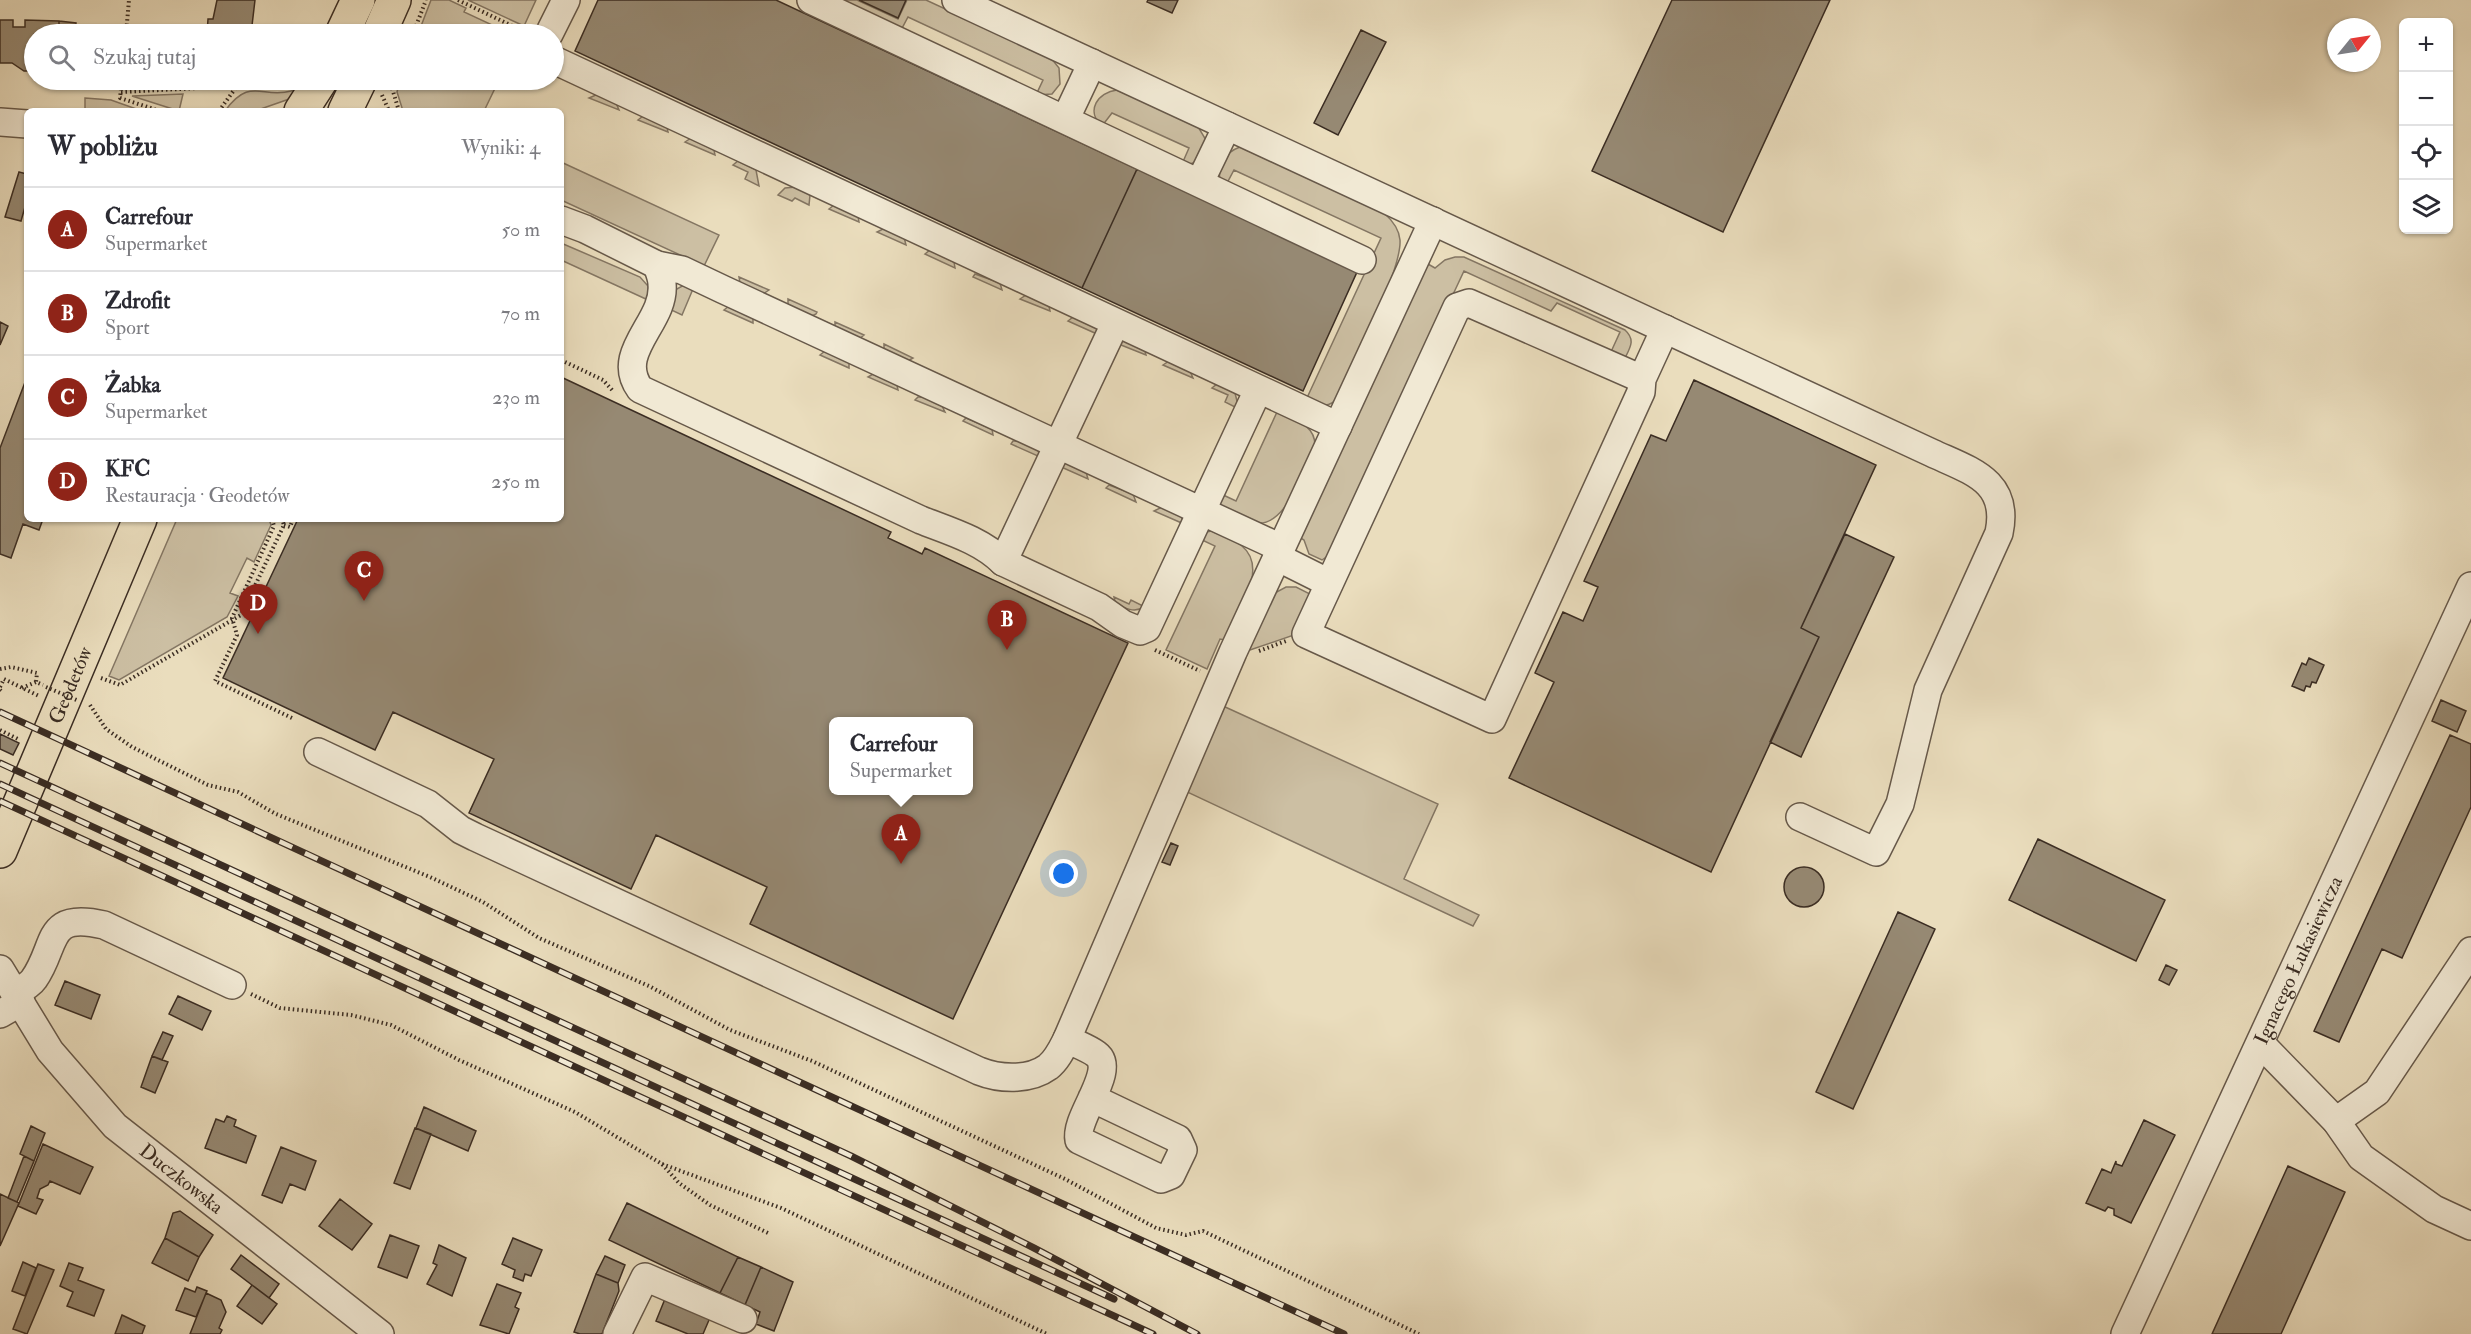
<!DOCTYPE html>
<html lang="pl">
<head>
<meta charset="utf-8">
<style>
  body { margin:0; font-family:"IM FELL Double Pica",serif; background:#f7f7f7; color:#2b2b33 }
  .controls { position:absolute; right:18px; top:18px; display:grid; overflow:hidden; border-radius:9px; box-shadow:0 2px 4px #0004 }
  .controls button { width:54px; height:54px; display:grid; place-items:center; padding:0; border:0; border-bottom:2px solid #e1e1e2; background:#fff; color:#2b2b33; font:30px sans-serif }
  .compass { position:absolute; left:2327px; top:18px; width:54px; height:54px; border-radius:50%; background:#fff; box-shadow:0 2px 4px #0004; rotate:60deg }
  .you { position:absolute; left:1064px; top:874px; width:21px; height:21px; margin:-15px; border:4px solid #fff; border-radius:50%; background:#1a73e8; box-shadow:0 0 0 9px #1a73e833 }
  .badge { display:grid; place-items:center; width:39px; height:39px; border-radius:50%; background:#8f2418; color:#fff; font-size:20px; font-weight:700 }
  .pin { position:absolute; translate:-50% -50px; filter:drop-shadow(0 2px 3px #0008) }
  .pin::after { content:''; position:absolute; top:32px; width:21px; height:18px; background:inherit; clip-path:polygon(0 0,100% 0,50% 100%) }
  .popup { position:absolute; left:829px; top:717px; width:144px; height:78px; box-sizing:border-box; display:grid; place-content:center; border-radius:9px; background:#fff; filter:drop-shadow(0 2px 4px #0005); font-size:20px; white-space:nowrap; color:#7c7c81 }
  .popup b { font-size:22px; color:#2b2b33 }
  .popup::after { content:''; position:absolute; left:50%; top:100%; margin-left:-12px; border:12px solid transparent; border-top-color:#fff }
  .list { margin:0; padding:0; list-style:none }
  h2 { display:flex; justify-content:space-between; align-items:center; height:78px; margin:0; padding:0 24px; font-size:26px }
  h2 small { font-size:20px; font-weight:400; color:#7c7c81 }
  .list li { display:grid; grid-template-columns:39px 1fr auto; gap:18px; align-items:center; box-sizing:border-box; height:84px; padding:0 24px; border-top:2px solid #e1e1e2 }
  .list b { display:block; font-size:22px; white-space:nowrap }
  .list p { margin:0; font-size:20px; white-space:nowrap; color:#7c7c81 }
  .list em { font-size:20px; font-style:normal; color:#7c7c81 }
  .icon { flex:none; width:33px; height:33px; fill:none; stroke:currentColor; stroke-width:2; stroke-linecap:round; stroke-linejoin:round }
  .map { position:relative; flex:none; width:2471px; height:1334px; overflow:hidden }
  .search { position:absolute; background:#fff; box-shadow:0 2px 4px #0004; left:24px; top:24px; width:540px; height:66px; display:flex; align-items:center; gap:15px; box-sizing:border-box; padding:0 21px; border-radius:33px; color:#7c7c81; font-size:22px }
  .panel { position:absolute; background:#fff; box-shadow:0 2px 4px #0004; left:24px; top:108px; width:540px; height:414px; border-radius:9px }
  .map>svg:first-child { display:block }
</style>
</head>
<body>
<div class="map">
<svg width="2471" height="1334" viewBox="0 0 2471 1334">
  <rect width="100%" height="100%" fill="#eaddbd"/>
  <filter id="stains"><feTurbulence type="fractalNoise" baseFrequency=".00333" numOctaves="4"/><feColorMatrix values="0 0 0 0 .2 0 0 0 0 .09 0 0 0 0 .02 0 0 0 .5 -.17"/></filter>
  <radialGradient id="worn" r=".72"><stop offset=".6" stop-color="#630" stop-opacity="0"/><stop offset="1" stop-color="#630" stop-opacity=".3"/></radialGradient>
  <!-- green -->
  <path fill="#ccbfa3" stroke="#847663" stroke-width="1.5" d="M431,0H449L466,8L464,12L507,32L508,28L519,34H418Z
    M468,0H536L524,26Z
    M847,0H857L898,19L907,0H926L1051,58L1059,68L1060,84L1052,94L1036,95L1043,80L908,17L900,32L845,6Z
    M307,80L292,98L255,111H225C250,76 262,99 291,91C297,90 302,83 307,80Z
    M400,80H499L484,111H403L397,92Z
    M1117,90L1197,125L1206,140L1196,162L1187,165L1182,164L1189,148L1112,113L1102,126C1085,111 1098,92 1117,90Z
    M183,94L179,111L132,96Z
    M598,94L616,103L619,110L589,98Z
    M85,98L111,100L142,111H85Z
    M643,116L667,127L668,132L638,120Z
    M691,138L714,150L715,155L685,142Z
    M1240,147L1384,213C1392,220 1399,228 1400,240C1402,270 1353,366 1338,398C1327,410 1319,404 1306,400L1381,238L1234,170L1226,185L1220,179C1217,165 1226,152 1240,147Z
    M738,161L756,170L759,186L745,179L748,172L733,165Z
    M561,162L719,235L704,266L561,200Z
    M796,187L810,195L809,205L795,198L792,201L778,195L785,188Z
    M834,205L858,216L859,222L829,209Z
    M885,228L904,237L906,245L877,232Z
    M561,243L640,277L648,286V300L561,260Z
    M930,250L954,262L955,268L925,254Z
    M1455,257H1464L1625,330C1636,340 1630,348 1624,360L1610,354L1620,332L1557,303L1551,311L1464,271L1332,553L1322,560L1309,554L1304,540L1299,537L1424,268L1428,264L1435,268L1445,260Z
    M975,274L1000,283L1002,290L973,277Z
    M739,277L769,290L763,294L740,283Z
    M684,285L693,289L682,315L667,308L675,290Z
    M1026,295L1049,306L1050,311L1020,299Z
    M788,299L817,312L816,314L812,316L788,305Z
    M729,306L753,317V323L724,310Z
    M1073,317L1097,328V334L1068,321Z
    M835,322L864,335L859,339L835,327Z
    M1121,339L1145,351L1146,355L1116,343Z
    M884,344L913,358L908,361L884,350Z
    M825,351L849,362V368L820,355Z
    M1169,361L1190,371L1193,378L1163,365Z
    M873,374L897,385L898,390L868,377Z
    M1217,384L1235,393L1239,409L1225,402L1228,395L1212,388Z
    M918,397H924L942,406L945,412L915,400Z
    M1277,412C1294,420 1316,424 1315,447C1305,468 1287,524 1259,523C1247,522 1231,511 1220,506L1221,494L1236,501Z
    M966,418L992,429L993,435L963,421Z
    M1013,441H1019L1038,450L1040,457L1011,444Z
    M1064,462L1086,472L1088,479L1059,466Z
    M1109,485L1133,494L1136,502L1106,488Z
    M1162,507L1181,516L1184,524L1154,511Z
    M177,519H269L271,525L254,562L247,558L230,593L238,596L227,617L119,680L109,676Z
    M1212,531C1222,536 1233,539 1242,546C1270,569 1236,616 1225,640L1220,639L1207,669L1166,650L1215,546L1200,539L1206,532Z
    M1286,587H1296L1310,594L1294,635L1247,651L1271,595Z
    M1114,597L1129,604L1131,600L1145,607C1134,613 1125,609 1115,602Z
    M1223,706L1438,804L1404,879L1479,915L1473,926L1185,791Z"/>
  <!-- building -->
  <path fill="#968973" stroke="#3b2d23" stroke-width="1.5" fill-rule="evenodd" d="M217,0H255L251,34H207L208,19H213Z
    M598,0H776L1137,169L1082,288L575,51Z
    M859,0H906L898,18Z
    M1148,0H1178L1172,13L1147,2Z
    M1672,0H1830L1723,232L1592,171Z
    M0,20H13V27H25V20L59,21V34H34V71H24L12,63H0Z
    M59,21L76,23L75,34H59Z
    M1361,30L1386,42L1338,135L1314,123Z
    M1137,169L1357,272L1303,391L1082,288Z
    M19,172L27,174V200L21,221L5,217Z
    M0,322L8,326L0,345Z
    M27,377V519H43L39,530L23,524L11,558L0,554V448Z
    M561,377L891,532L888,538L916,551L922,554L925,548L1128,643L953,1019L750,924L767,887L656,835L631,889L469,813L494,759L393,712L375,750L223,678L298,519H561ZM834,722H968V790H834Z
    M1694,380L1876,465L1801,628L1819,637L1711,872L1509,778L1554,682L1535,673L1563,612L1583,621L1598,587L1584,581L1651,435L1666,441Z
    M1845,534L1894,557L1801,757L1770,742L1819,637L1801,628Z
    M2309,658L2324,665L2316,683L2312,682L2310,687L2306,686L2304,691L2292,686L2302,663L2306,665Z
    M2441,700L2466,711L2457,732L2432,721Z
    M0,734L19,743L13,755L0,749Z
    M2450,735L2471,744V807L2402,958L2382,949L2339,1042L2314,1031Z
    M2038,839L2165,900L2136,961L2009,900Z
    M1171,843L1178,846L1170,865L1162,862Z
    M1784 887a20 20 0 1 1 40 0a20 20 0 1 1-40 0Z
    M1898,912L1935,929L1853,1109L1816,1092Z
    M2166,965L2177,970L2169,985L2159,980Z
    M65,981L100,995L91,1019L55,1005Z
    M178,996L211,1011L202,1030L169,1014Z
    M163,1032L173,1036L162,1060L152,1056Z
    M152,1056L168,1062L155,1093L141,1087Z
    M424,1107L476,1131L468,1151L416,1128Z
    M227,1116L236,1120L234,1126L256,1136L246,1163L205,1148L216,1119L224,1122Z
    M2144,1120L2175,1135L2131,1223L2114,1215V1209L2108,1207L2105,1211L2086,1203L2102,1169L2111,1173L2116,1161V1164L2122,1166Z
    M31,1126L45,1133L34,1161L20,1154Z
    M415,1128L431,1134L410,1189L394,1183Z
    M43,1144L93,1167L80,1194L50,1181L48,1185L40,1189L37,1198L43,1200L36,1214L18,1206Z
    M281,1147L316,1161L305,1190L290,1184L282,1203L262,1195Z
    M24,1156L34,1161L17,1202L8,1198Z
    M2288,1166L2345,1192L2281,1334H2212Z
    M0,1194L19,1203L0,1246Z
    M340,1199L372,1224L352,1250L319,1226Z
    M627,1203L738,1257L720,1293L609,1240Z
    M180,1211L213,1235L199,1257L165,1238L173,1213Z
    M390,1235L419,1246L407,1278L378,1267Z
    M165,1238L199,1257L188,1281L152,1263Z
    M513,1238L542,1250L531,1276L525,1274L523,1281L513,1277L515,1270L502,1264Z
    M439,1245L466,1258L452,1296L427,1284L437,1265L433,1263Z
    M241,1255L279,1284L269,1298L231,1269Z
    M605,1256L625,1265L618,1283L596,1274Z
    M738,1257L761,1267L745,1305L720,1293Z
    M23,1262L36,1268L25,1296L12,1291Z
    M69,1263L83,1268L78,1280L104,1290L94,1316L67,1306L73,1292L60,1286Z
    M38,1264L54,1270L27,1334L13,1329Z
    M761,1267L793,1282L774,1331L756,1324L760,1312L745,1305Z
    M596,1274L618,1283L619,1291L602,1334H580L574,1332Z
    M497,1284L521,1293L515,1307L519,1309L509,1334L480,1325Z
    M252,1285L277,1304L262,1324L237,1306Z
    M197,1287L207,1291L196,1317L176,1310L185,1288L195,1292Z
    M206,1293L221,1300L226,1312L219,1328L222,1330L220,1334H190Z
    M667,1294L712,1313L703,1334H688L656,1321Z
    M122,1315L145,1326L142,1334H115Z"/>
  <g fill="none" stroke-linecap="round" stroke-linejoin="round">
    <defs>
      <g id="minor">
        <path d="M811,0L1362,260"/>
        <path d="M956,0L1932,453C1971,471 2010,481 1999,533L1928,690L1900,804L1876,852L1800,817"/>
        <path d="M549,34L566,0"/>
        <path d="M554,60L1338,426"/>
        <path d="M1066,118L1092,63"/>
        <path d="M0,122L27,124"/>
        <path d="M1200,182L1227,126"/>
        <path d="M561,220L585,229L657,265L682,270L722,289L1281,548"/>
        <path d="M657,265C659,271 662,278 662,284C666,322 613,352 640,389L921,520C949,531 981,540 1003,562L1099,607L1123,624L1140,631L1147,628L1258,390"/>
        <path d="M1642,379L1469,303L1457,307L1306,634L1492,719L1641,392L1642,379L1665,329"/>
        <path d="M1277,557L1329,583"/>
        <path d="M1003,562L1115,324"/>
        <path d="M318,752L428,804L461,830L475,837L979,1071C999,1079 1029,1081 1048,1067C1057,1060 1062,1049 1067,1039L1233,652L1433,221"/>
        <path id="s1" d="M0,969L50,1051L115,1126L380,1334"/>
        <path d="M15,992C22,989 30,985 34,979C58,945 44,911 104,925L232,985"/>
        <path d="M0,1014L21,1002"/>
        <path d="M1067,1039C1076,1044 1088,1048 1096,1054C1118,1070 1074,1117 1079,1140L1161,1179L1171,1175L1183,1150L1178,1139L1092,1098"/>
        <path d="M2261,1044L2336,1121L2361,1157L2434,1209L2471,1226"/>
        <path d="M2336,1121L2377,1092L2471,951"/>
        <path d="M617,1334L645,1277L743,1319"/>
        <path id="s2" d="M2125,1334L2471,586"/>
      </g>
      <g id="major">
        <path d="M342,34L358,0"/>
        <path d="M379,34L394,0"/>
        <path d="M301,111L321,80"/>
        <path d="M345,111L360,80"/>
        <path id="s3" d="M0,851L140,519"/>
      </g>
    </defs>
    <!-- minor casing -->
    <use href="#minor" stroke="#67594a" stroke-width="30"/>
    <!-- major casing -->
    <use href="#major" stroke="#3b2d23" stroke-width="36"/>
    <!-- path -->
    <path stroke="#3b2d23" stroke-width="4" stroke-dasharray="1.5 3" stroke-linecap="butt" d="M458,0L525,32
      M126,34L129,0
      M413,34L426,0
      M122,80L120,98L160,111
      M395,80L392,88L399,111
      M121,92L237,86
      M382,95L389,111
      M219,111L237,86L284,87
      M561,360L603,380L613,391
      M272,519L274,526L232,618L237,635L215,681L294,719
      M284,525L290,527L293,519
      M1155,650L1200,671
      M1259,651L1286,641
      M0,669L11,667L37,673L36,682
      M101,678L120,685L241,615L284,525L282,519
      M0,687L4,679L39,696
      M22,688L36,682L43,685
      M0,690L1,691
      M90,705L106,729L132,747L208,785L238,792L276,814L430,877L483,902L539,938L649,986L730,1030L812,1061L1065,1179L1156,1228L1186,1235L1203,1231L1419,1334
      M0,730L18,739
      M251,994L280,1008L351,1015L391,1025L459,1060L575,1112L662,1164L679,1183L710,1205L770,1234
      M662,1164L781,1208L1047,1334"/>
    <!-- minor -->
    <use href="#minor" stroke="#f1e9d4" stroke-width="27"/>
    <!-- major -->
    <use href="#major" stroke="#eaddbd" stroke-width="33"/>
    <defs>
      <path id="rail" d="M0,712L1344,1334
        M0,763L851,1156L1034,1248L1197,1334
        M0,784L1114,1299
        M0,801L1153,1334"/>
    </defs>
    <!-- rail casing -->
    <use href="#rail" stroke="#3b2d23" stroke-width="7"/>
    <!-- rail -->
    <use href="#rail" stroke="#f1e9d4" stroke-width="4.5" stroke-dasharray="14" stroke-linecap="butt"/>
    <!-- path-bridge -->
    <path stroke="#3b2d23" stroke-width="4" stroke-dasharray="1.5 3" stroke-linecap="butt" d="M46,687L79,701"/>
  </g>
  <g text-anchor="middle" stroke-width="4.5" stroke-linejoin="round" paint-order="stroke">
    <!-- street labels -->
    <g font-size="20" fill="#3b2d23" stroke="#f1e9d4">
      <text dy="7" stroke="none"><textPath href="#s3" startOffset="180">Geodetów</textPath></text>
      <text dy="7" stroke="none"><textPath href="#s2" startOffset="412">Ignacego Łukasiewicza</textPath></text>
      <text dy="7" stroke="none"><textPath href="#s1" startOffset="280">Duczkowska</textPath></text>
    </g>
  </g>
  <rect width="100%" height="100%" filter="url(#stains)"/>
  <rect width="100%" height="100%" fill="url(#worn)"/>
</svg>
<div class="controls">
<button>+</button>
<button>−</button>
<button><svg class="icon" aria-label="locate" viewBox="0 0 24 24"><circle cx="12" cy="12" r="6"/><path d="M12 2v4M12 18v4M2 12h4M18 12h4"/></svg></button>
<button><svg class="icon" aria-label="layers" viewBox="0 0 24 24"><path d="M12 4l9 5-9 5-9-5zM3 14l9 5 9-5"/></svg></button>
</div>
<svg class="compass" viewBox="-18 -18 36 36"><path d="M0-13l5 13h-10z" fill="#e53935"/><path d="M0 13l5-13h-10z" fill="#7c7c81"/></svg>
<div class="you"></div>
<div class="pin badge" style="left:901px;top:864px">A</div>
<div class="popup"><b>Carrefour</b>Supermarket</div>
<div class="pin badge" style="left:1007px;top:650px">B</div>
<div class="pin badge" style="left:364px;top:601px">C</div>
<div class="pin badge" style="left:258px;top:634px">D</div>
<div class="search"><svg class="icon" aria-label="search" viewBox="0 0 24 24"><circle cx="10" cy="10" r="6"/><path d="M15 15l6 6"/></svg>Szukaj tutaj</div>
<section class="panel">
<h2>W pobliżu<small>Wyniki: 4</small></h2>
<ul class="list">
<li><span class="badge">A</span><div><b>Carrefour</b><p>Supermarket</p></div><em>50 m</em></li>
<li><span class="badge">B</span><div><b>Zdrofit</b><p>Sport</p></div><em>70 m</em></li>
<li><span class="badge">C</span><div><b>Żabka</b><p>Supermarket</p></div><em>230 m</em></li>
<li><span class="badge">D</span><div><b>KFC</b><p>Restauracja · Geodetów</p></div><em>250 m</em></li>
</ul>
</section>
</div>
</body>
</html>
